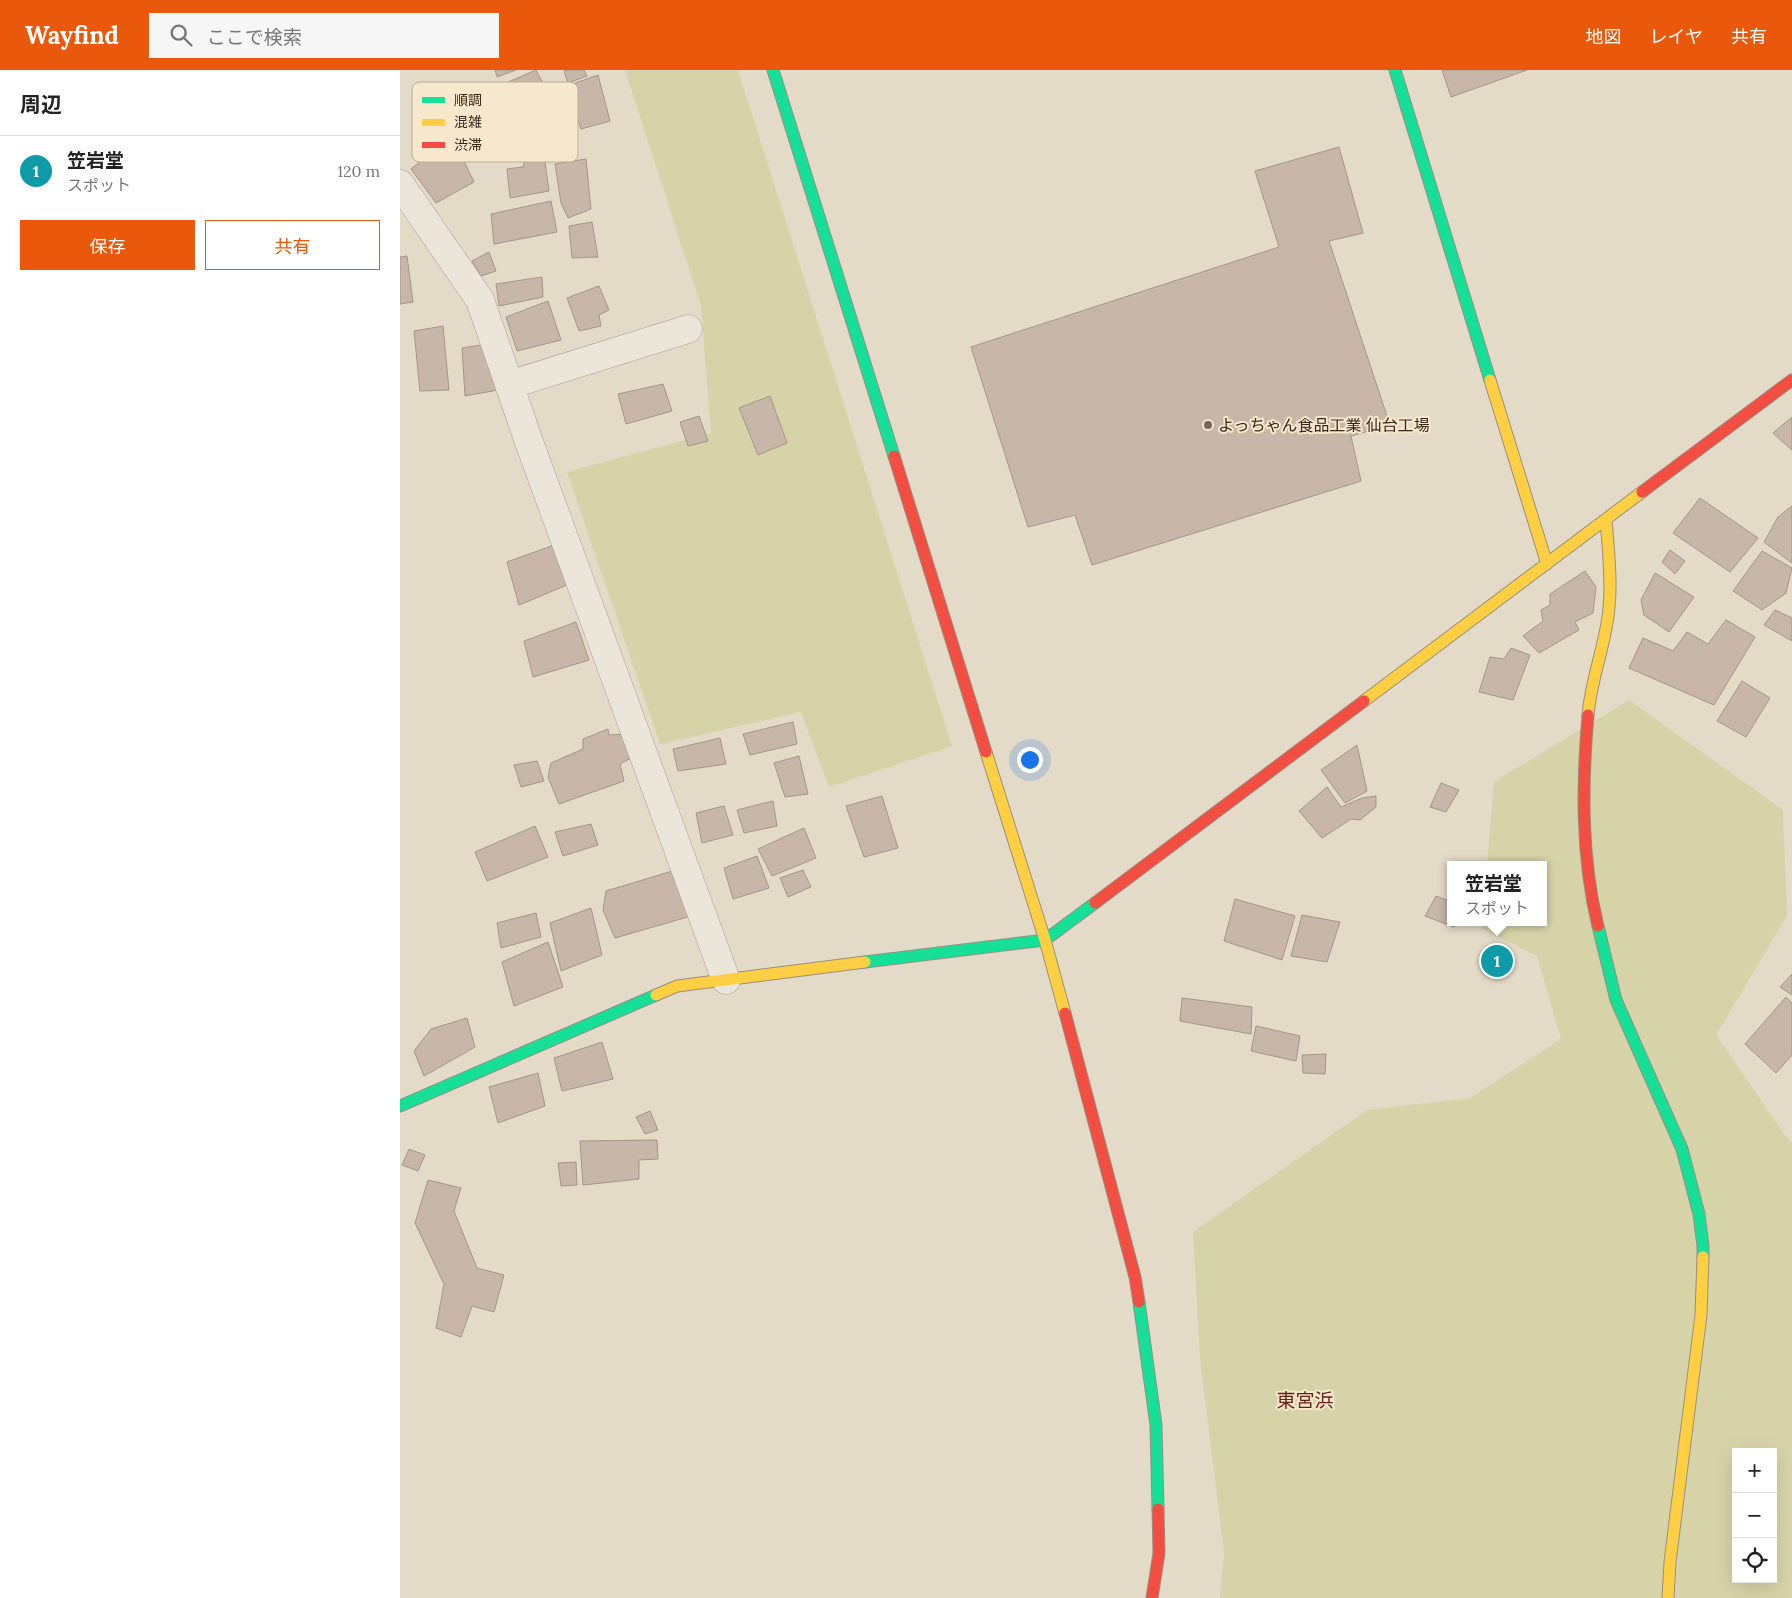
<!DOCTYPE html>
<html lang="ja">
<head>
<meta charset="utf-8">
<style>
  body { margin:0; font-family:Lora,"Noto Sans JP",serif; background:#f6f6f6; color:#222 }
  .controls { position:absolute; right:15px; bottom:15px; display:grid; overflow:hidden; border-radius:0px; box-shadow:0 5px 20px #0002 }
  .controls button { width:45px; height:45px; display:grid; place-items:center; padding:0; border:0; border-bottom:1px solid #e0e0e0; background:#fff; color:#222; font:25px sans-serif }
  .you { position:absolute; left:629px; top:689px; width:18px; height:18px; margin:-12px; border:4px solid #fff; border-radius:50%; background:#1a73e8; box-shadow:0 0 0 8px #1a73e833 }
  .badge { display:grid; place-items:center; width:32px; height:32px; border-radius:50%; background:#ea580c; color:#fff; font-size:16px; font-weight:700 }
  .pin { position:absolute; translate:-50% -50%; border:2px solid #fff; box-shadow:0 1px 5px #0006 }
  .popup { position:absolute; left:1047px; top:791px; width:100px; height:65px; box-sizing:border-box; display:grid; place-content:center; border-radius:0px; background:#fff; filter:drop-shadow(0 1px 4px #0005); font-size:16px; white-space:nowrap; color:#767676 }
  .popup b { font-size:19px; color:#222 }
  .popup::after { content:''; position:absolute; left:50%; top:100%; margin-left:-10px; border:10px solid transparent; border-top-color:#fff }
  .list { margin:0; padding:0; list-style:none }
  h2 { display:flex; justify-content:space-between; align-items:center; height:65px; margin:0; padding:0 20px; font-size:21px }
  h2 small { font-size:16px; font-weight:400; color:#767676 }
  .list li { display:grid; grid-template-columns:32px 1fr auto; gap:15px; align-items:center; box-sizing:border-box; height:70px; padding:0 20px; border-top:1px solid #e0e0e0 }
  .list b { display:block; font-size:19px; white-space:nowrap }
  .list p { margin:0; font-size:16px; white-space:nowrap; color:#767676 }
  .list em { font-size:16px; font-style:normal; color:#767676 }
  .actions { display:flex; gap:10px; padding:15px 20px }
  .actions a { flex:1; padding:11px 0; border:1px solid #ea580c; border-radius:0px; text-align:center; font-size:18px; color:#ea580c }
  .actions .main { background:#ea580c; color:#fff }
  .icon { flex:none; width:28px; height:28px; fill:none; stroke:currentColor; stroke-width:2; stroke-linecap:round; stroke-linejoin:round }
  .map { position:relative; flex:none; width:1392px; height:1528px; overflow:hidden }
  header { display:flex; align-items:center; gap:30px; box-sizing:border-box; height:70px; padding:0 25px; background:#ea580c; color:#fff }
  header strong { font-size:24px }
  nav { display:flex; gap:28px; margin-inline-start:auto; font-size:18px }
  .search { width:350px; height:45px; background:#f6f6f6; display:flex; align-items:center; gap:12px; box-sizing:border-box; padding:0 18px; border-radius:0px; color:#767676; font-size:19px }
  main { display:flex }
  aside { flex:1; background:#fff }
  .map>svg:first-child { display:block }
</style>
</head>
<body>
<header>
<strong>Wayfind</strong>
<div class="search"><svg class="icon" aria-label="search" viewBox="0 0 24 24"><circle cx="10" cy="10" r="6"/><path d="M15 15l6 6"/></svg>ここで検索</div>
<nav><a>地図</a><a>レイヤ</a><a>共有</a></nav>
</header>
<main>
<aside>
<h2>周辺<small></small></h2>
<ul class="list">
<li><span class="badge" style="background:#0f9aa8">1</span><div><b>笠岩堂</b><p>スポット</p></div><em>120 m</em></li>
</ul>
<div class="actions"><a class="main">保存</a><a>共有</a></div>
</aside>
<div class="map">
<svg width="1392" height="1528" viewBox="0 0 1392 1528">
  <rect width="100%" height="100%" fill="#e4dac8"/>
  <!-- green -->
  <path fill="#d7d3a9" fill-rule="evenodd" d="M225,0H338L552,676L429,717L401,642L260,674L167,402L311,363L301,236Z
    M1229,630L1383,740L1387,846L1316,965L1387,1068L1392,1072V1528H820L824,1482L800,1289L793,1162L967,1040L1070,1028L1161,969L1137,886L1082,859V852H1143V795H1087L1094,712ZM1336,1382H1373V1509H1336Z"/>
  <!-- building -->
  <path fill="#c8b7a9" stroke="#a49588" d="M95,0H116L97,7Z
    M136,0L148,23L138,28L141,43L73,67L60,33Z
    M167,0H184L187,6L168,13L164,1Z
    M1042,0H1127L1051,27Z
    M198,5L210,51L181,59L167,16Z
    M161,27L169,49L151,57L143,34Z
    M49,60L74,112L36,133L11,99L21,91L25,72Z
    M939,77L963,163L929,171L990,355L951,366L961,411L692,495L675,445L628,457L571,277L879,177L855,101Z
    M144,85L149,121L110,128L107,99L123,97L126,86Z
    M186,89L191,139L168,148L161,133L155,94Z
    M151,131L157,162L94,174L91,144Z
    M192,152L198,187L172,188L169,156Z
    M89,182L96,201L81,206L72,191Z
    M7,186L13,232L0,234V187Z
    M142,207L143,227L99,236L96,214Z
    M199,216L209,240L199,245L201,256L179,261L167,228Z
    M148,231L161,270L117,281L106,247Z
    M43,256L49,320L20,321L14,261Z
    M87,274L98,320L65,326L62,278Z
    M263,314L272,341L226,354L218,324Z
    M370,326L387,373L358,385L339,338Z
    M299,346L308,371L288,376L280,352Z
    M1392,347V380L1373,363Z
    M1300,428L1358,468L1330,502L1273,463Z
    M1392,436V493L1364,472L1378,447Z
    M157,474L167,515L119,535L107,492Z
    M1270,480L1285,491L1275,504L1262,492Z
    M1362,481L1392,498L1386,523L1362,540L1333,521Z
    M1185,501L1196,517L1193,543L1175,552L1179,560L1139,583L1123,566L1143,551L1141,540L1150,535V524Z
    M1255,503L1294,527L1269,562L1244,545L1241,530Z
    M1375,540L1392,548V571L1364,555Z
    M1326,550L1355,567L1314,635L1229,598L1243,568L1273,581L1287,562L1308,574Z
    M176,552L189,590L133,607L124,571Z
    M1111,578L1130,585L1113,630L1079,622L1090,587L1104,589Z
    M1342,611L1370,628L1346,667L1317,651Z
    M393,652L397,674L350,685L343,664Z
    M208,659L209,665L226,664L233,687L220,694L224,711L159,734L148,707L151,693L183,679V669Z
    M320,668L326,694L278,701L273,679Z
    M957,675L967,721L945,733L921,700Z
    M399,686L408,724L385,727L374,693Z
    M137,691L144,711L121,717L114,695Z
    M1041,713L1059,720L1046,742L1030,737Z
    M927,717L941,737L962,728L976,726V737L960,750L951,749L922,768L899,741Z
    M482,726L498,778L464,787L446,736Z
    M373,731L377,756L344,763L337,740Z
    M324,736L333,765L302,773L296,743Z
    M191,754L198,775L163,786L155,762Z
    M135,756L148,787L87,811L75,782Z
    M404,758L416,788L372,806L358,779Z
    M357,786L369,818L333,829L324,798Z
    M279,799L291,846L215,868L203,840L206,821Z
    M403,800L411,817L388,827L380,808Z
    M1036,826L1051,832V852H1056L1054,857L1025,846Z
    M835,829L895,846L882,890L824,871Z
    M191,838L202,885L161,901L150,853Z
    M136,843L141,867L101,878L97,853Z
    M902,845L940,852L927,892L891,886Z
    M148,872L163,917L114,936L102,892Z
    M1392,904V925L1380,917Z
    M1386,927L1392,933V985L1376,1003L1345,974Z
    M782,928L852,937L851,964L780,951Z
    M67,948L75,977L24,1006L14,981L31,959Z
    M856,956L900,966L896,991L851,981Z
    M202,972L213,1009L162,1021L154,988Z
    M926,984L925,1004L903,1003L902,985Z
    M138,1003L145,1036L98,1053L89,1017Z
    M250,1041L258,1060L245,1064L236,1047Z
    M257,1070L258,1089L239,1090V1109L183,1115L180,1071Z
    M9,1079L25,1085L18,1101L2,1095Z
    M176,1092L177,1115L161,1116L158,1093Z
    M28,1110L61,1118L54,1141L77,1198L104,1205L94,1242L72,1236L61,1267L36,1258L44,1214L15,1153Z"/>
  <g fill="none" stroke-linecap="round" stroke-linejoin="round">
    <defs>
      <path id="street" d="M0,114L80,230L129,372L326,910
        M109,315L288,259"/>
      <path id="fast" d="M373,0L494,386
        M995,0L1090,310
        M1198,856L1216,930L1282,1079L1299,1144L1303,1176V1187
        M465,892L645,870L695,833
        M0,1036L256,925
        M739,1232L756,1355L758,1439"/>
      <path id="slow" d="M1090,310L1147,494
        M964,631L1242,422
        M1188,645C1191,608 1206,574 1209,538C1212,509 1208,478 1206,449
        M586,682L645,870L665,943
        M256,925L277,916L465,892
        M1268,1528L1270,1492L1301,1245L1303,1187"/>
      <path id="jam" d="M494,386L586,682
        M1242,422L1392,310
        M1188,645C1182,715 1181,787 1198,856
        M695,833L964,631
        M665,943L735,1207L739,1232
        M752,1528L759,1483L758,1439"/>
    </defs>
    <!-- street casing -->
    <use href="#street" stroke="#a89f92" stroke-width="29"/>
    <!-- fast casing -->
    <use href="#fast" stroke="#988e82" stroke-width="13"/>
    <!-- slow casing -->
    <use href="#slow" stroke="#988e82" stroke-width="13"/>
    <!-- jam casing -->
    <use href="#jam" stroke="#988e82" stroke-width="13"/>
    <!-- street -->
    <use href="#street" stroke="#ece5da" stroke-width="28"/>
    <!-- fast -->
    <use href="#fast" stroke="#16e098" stroke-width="11"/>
    <!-- slow -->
    <use href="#slow" stroke="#ffcf43" stroke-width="11"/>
    <!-- jam -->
    <use href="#jam" stroke="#f24e42" stroke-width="11"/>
  </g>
  <!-- markers -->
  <circle fill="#746558" stroke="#f7e7cc" stroke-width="2" cx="808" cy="355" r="5"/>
  <g text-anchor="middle" stroke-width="4" stroke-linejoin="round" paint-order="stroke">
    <!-- poi labels -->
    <g font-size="16" fill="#37261b" stroke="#f7e7cc" text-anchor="start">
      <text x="818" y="361">よっちゃん食品工業 仙台工場</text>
    </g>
    <!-- quarter labels -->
    <g font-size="19" fill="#662218" stroke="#f7e7cc">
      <text x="905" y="1337">東宮浜</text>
    </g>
  </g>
  <!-- legend -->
  <rect x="12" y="12" width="166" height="80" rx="8" fill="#f7e7cc" stroke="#bdad97" stroke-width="1"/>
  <rect x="22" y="27" width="23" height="6" fill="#16e098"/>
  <rect x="22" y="49" width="23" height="7" fill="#ffcf43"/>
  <rect x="22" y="72" width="23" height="6" fill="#f24e42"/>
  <g font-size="14" fill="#37261b">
    <text x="54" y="35">順調</text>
    <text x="54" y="57">混雑</text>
    <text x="54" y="80">渋滞</text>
  </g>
</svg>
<div class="controls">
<button>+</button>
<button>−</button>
<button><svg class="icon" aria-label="locate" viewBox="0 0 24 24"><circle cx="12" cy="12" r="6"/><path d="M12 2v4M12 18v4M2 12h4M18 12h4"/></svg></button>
</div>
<div class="you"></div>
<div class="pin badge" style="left:1097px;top:891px;background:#0f9aa8">1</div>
<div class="popup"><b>笠岩堂</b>スポット</div>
</div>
</main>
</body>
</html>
